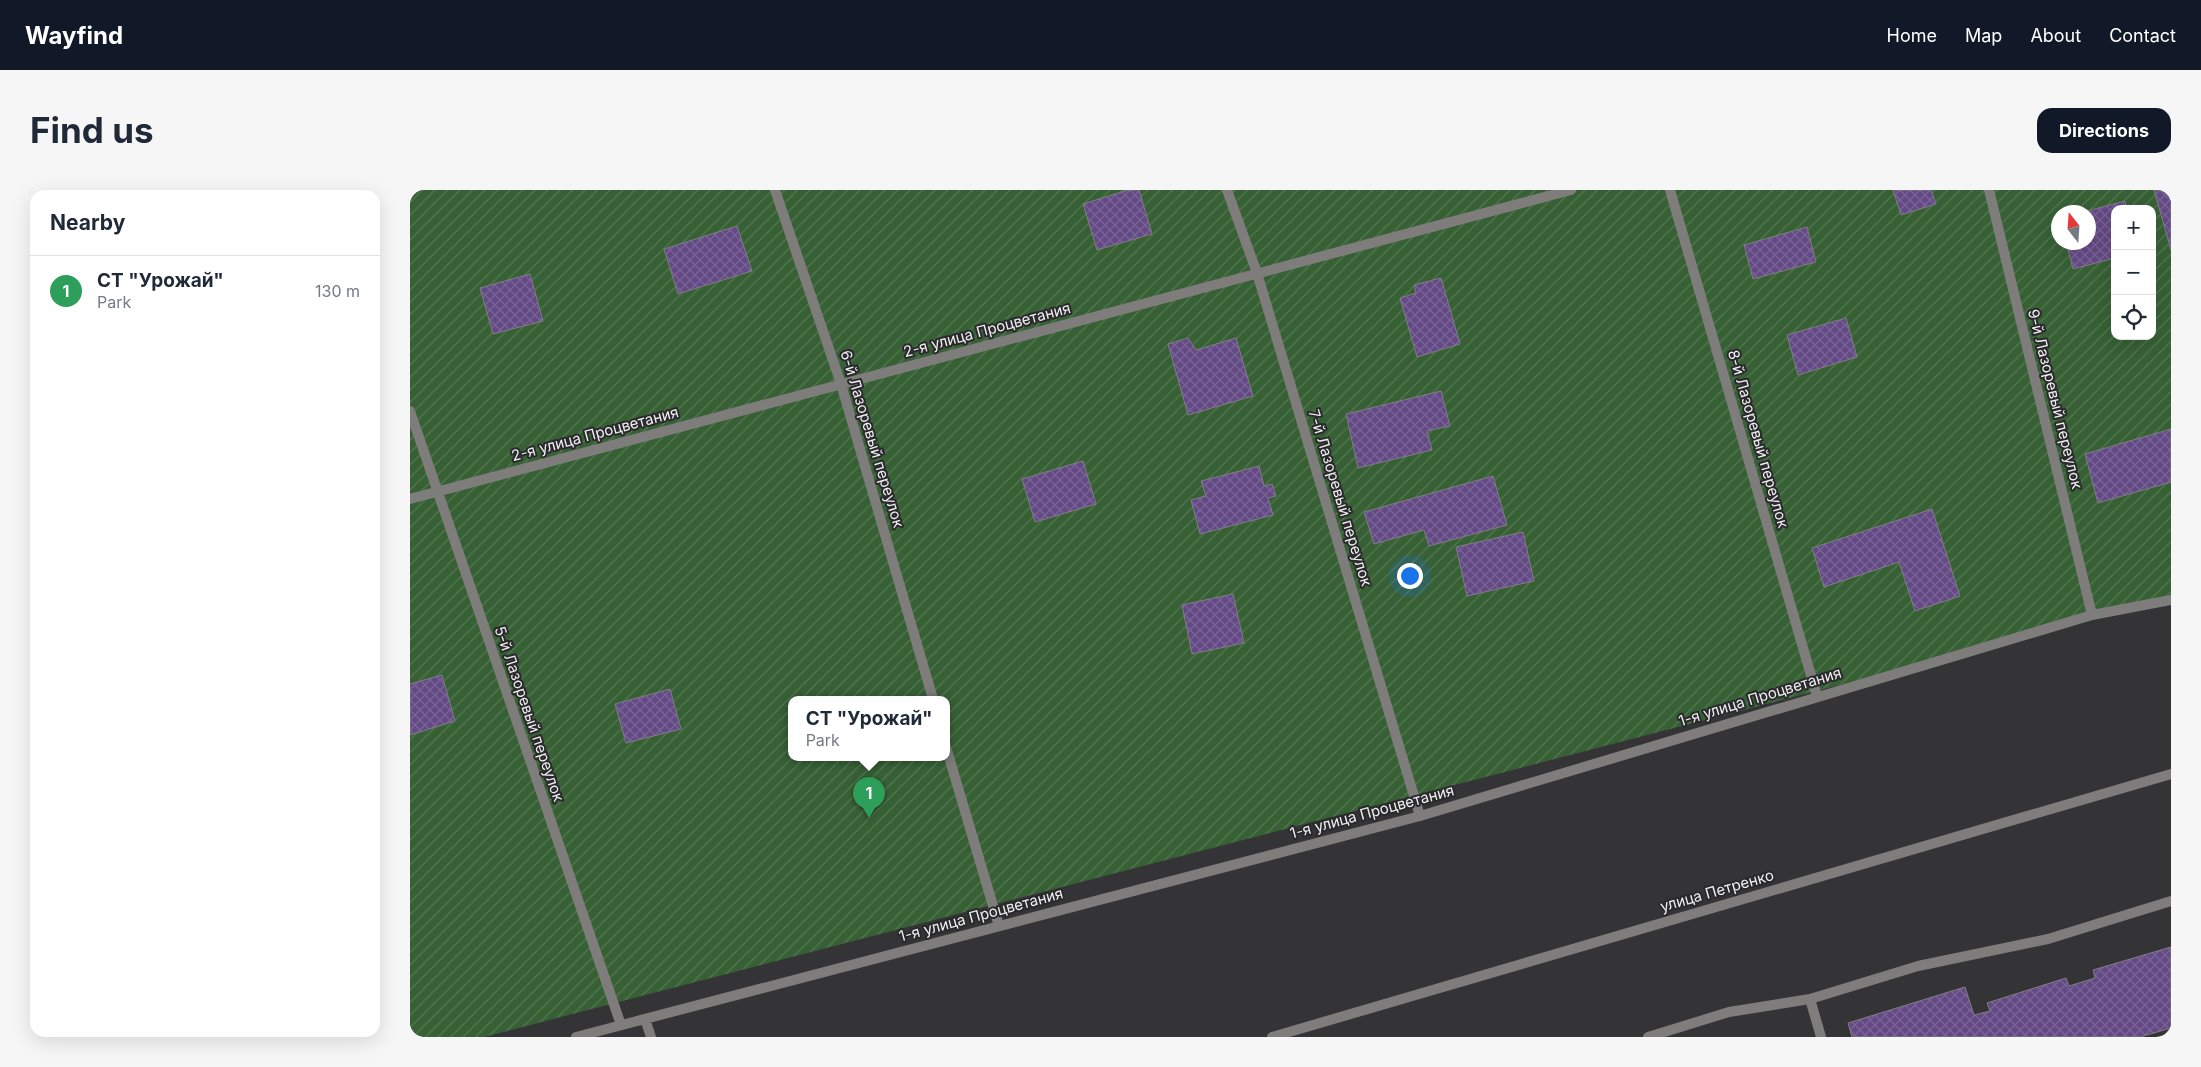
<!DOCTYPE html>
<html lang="en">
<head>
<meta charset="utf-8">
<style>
  body { margin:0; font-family:Inter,sans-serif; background:#f6f6f7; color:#1f2937 }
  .controls { position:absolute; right:15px; top:15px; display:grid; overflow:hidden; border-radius:10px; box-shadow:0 5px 20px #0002 }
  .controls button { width:45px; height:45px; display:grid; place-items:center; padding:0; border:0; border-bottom:1px solid #e0e1e3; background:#fff; color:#1f2937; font:25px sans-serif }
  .compass { position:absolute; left:1641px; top:15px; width:45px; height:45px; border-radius:50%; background:#fff; box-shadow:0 5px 20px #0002; rotate:343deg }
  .you { position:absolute; left:999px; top:385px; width:18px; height:18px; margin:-12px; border:4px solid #fff; border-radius:50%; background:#1a73e8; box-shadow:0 0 0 8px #1a73e833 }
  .badge { display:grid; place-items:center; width:32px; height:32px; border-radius:50%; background:#111827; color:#fff; font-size:16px; font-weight:700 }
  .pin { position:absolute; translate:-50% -41px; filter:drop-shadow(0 1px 2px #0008) }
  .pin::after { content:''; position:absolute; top:26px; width:18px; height:15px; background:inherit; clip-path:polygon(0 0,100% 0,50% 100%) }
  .popup { position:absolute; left:378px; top:506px; width:162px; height:65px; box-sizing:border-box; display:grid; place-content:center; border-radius:10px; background:#fff; filter:drop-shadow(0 1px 4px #0005); font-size:16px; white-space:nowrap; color:#747a83 }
  .popup b { font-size:19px; color:#1f2937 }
  .popup::after { content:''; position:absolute; left:50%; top:100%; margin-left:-10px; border:10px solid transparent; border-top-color:#fff }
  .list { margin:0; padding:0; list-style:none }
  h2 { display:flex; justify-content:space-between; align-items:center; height:65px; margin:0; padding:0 20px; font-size:21px }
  h2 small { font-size:16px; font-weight:400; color:#747a83 }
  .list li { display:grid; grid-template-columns:32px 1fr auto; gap:15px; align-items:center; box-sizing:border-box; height:70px; padding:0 20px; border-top:1px solid #e0e1e3 }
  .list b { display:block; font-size:19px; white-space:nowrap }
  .list p { margin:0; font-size:16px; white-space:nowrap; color:#747a83 }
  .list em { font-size:16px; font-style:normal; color:#747a83 }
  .icon { flex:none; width:28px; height:28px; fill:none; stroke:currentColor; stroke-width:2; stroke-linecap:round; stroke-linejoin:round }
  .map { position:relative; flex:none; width:1761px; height:847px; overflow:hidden; border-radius:15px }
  header { display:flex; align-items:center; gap:30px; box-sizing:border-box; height:70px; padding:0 25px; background:#111827; color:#fff }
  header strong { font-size:24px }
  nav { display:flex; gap:28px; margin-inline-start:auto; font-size:18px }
  .intro { display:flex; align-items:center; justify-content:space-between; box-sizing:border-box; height:120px; padding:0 30px }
  h1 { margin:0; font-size:35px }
  .button { padding:12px 22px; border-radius:15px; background:#111827; color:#fff; font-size:18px; font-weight:700 }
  main { display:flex; gap:30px; padding:0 30px }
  aside { flex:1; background:#fff; border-radius:15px; box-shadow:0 5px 20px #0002 }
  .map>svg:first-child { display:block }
</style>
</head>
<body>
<header>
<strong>Wayfind</strong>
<nav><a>Home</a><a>Map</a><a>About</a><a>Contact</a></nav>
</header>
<div class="intro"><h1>Find us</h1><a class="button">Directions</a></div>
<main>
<aside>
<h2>Nearby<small></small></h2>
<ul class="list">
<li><span class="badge" style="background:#2e9e5b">1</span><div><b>СТ &quot;Урожай&quot;</b><p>Park</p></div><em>130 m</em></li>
</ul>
</aside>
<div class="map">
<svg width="1761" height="847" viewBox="0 0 1761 847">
  <defs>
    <pattern id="garden-furrows" width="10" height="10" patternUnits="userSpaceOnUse" patternTransform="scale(1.25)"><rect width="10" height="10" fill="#376035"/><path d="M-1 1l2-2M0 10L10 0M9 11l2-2" fill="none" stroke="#547753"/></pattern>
    <pattern id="building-cross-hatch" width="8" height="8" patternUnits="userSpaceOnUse" patternTransform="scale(1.25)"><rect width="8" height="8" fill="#644a85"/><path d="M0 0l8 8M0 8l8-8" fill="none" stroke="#7a6497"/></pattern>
  </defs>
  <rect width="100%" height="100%" fill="#343336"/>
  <!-- garden -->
  <path fill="url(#garden-furrows)" fill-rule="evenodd" d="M0,0H1761V409L74,847H0ZM1705,19H1742V146H1705ZM1648,22H1678V52H1648ZM382,509H536V567H382Z"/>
  <!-- building -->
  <path fill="url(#building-cross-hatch)" stroke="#807e83" d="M718,0H729L742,44L687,60L673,14Z
    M1483,0H1521L1526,14L1491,25Z
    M1744,0H1761V60Z
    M1715,11L1717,19H1705V68L1663,79L1656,52H1678V22H1673Z
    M327,36L342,81L268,104L254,59Z
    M1397,37L1406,72L1343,89L1334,55Z
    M120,84L133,131L83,144L70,98Z
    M1031,88L1050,154L1007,167L990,108L1006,103L1004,95Z
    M1436,128L1447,167L1388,185L1377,145Z
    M778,148L786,160L826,148L843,206L778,225L758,154Z
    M1031,201L1040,236L1017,241L1022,260L948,278L936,224Z
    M1761,239V292L1688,313L1675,264Z
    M673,271L686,314L625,332L612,289Z
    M849,276L854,296L862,294L866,306L858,308L863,325L790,344L781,310L796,306L791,291Z
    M1083,286L1097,335L1019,356L1014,340L964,354L954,322Z
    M1522,319L1550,406L1505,421L1489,372L1414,397L1402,358Z
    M1113,342L1124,391L1057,406L1046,357Z
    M823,404L834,453L782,464L772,415Z
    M32,485L45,531L0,545V494Z
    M260,499L271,539L216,553L205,514Z
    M1761,757V838L1730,847H1442L1438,833L1555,797L1564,825L1580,821L1577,813L1656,788L1659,796L1685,788L1683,780Z"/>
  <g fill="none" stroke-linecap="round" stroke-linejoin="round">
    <!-- service -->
    <path stroke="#7e7d7b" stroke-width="10" d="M365,0L431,194L523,509
      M817,0L847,83L1010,626
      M1260,0L1407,506
      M1579,0L1682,425
      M0,221L211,835
      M0,309L1161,0
      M536,557L589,736
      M1400,809L1411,847
      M1238,847L1319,822L1400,809L1508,776L1638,749L1761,711"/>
    <!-- minor -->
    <path stroke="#7e7d7b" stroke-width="10" d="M235,829L241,847
      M166,847L1010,626L1682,425L1761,410
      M862,847L1761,584"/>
  </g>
  <g text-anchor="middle" stroke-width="4" stroke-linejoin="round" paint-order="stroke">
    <!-- street labels -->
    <g font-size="15" fill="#efeef1" stroke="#2a292c">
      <text transform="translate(577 140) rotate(-15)" y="5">2-я улица Процветания</text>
      <text transform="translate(1645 209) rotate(76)" y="5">9-й Лазоревый переулок</text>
      <text transform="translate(185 244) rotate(-15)" y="5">2-я улица Процветания</text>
      <text transform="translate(462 249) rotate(73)" y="5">6-й Лазоревый переулок</text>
      <text transform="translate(1348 249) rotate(74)" y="5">8-й Лазоревый переулок</text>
      <text transform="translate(930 308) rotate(73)" y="5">7-й Лазоревый переулок</text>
      <text transform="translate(1350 507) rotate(-17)" y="5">1-я улица Процветания</text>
      <text transform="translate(119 524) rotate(71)" y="5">5-й Лазоревый переулок</text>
      <text transform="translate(962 622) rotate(-15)" y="5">1-я улица Процветания</text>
      <text transform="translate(1307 701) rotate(-16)" y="5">улица Петренко</text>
      <text transform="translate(571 725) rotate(-15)" y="5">1-я улица Процветания</text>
    </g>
  </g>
</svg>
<div class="controls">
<button>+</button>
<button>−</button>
<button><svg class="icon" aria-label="locate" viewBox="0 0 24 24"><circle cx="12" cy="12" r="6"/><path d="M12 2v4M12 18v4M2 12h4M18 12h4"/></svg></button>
</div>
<svg class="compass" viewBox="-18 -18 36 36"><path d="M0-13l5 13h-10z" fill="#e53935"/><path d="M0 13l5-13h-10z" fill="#747a83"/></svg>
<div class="you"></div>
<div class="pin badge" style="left:459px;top:628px;background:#2e9e5b">1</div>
<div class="popup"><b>СТ &quot;Урожай&quot;</b>Park</div>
</div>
</main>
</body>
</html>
